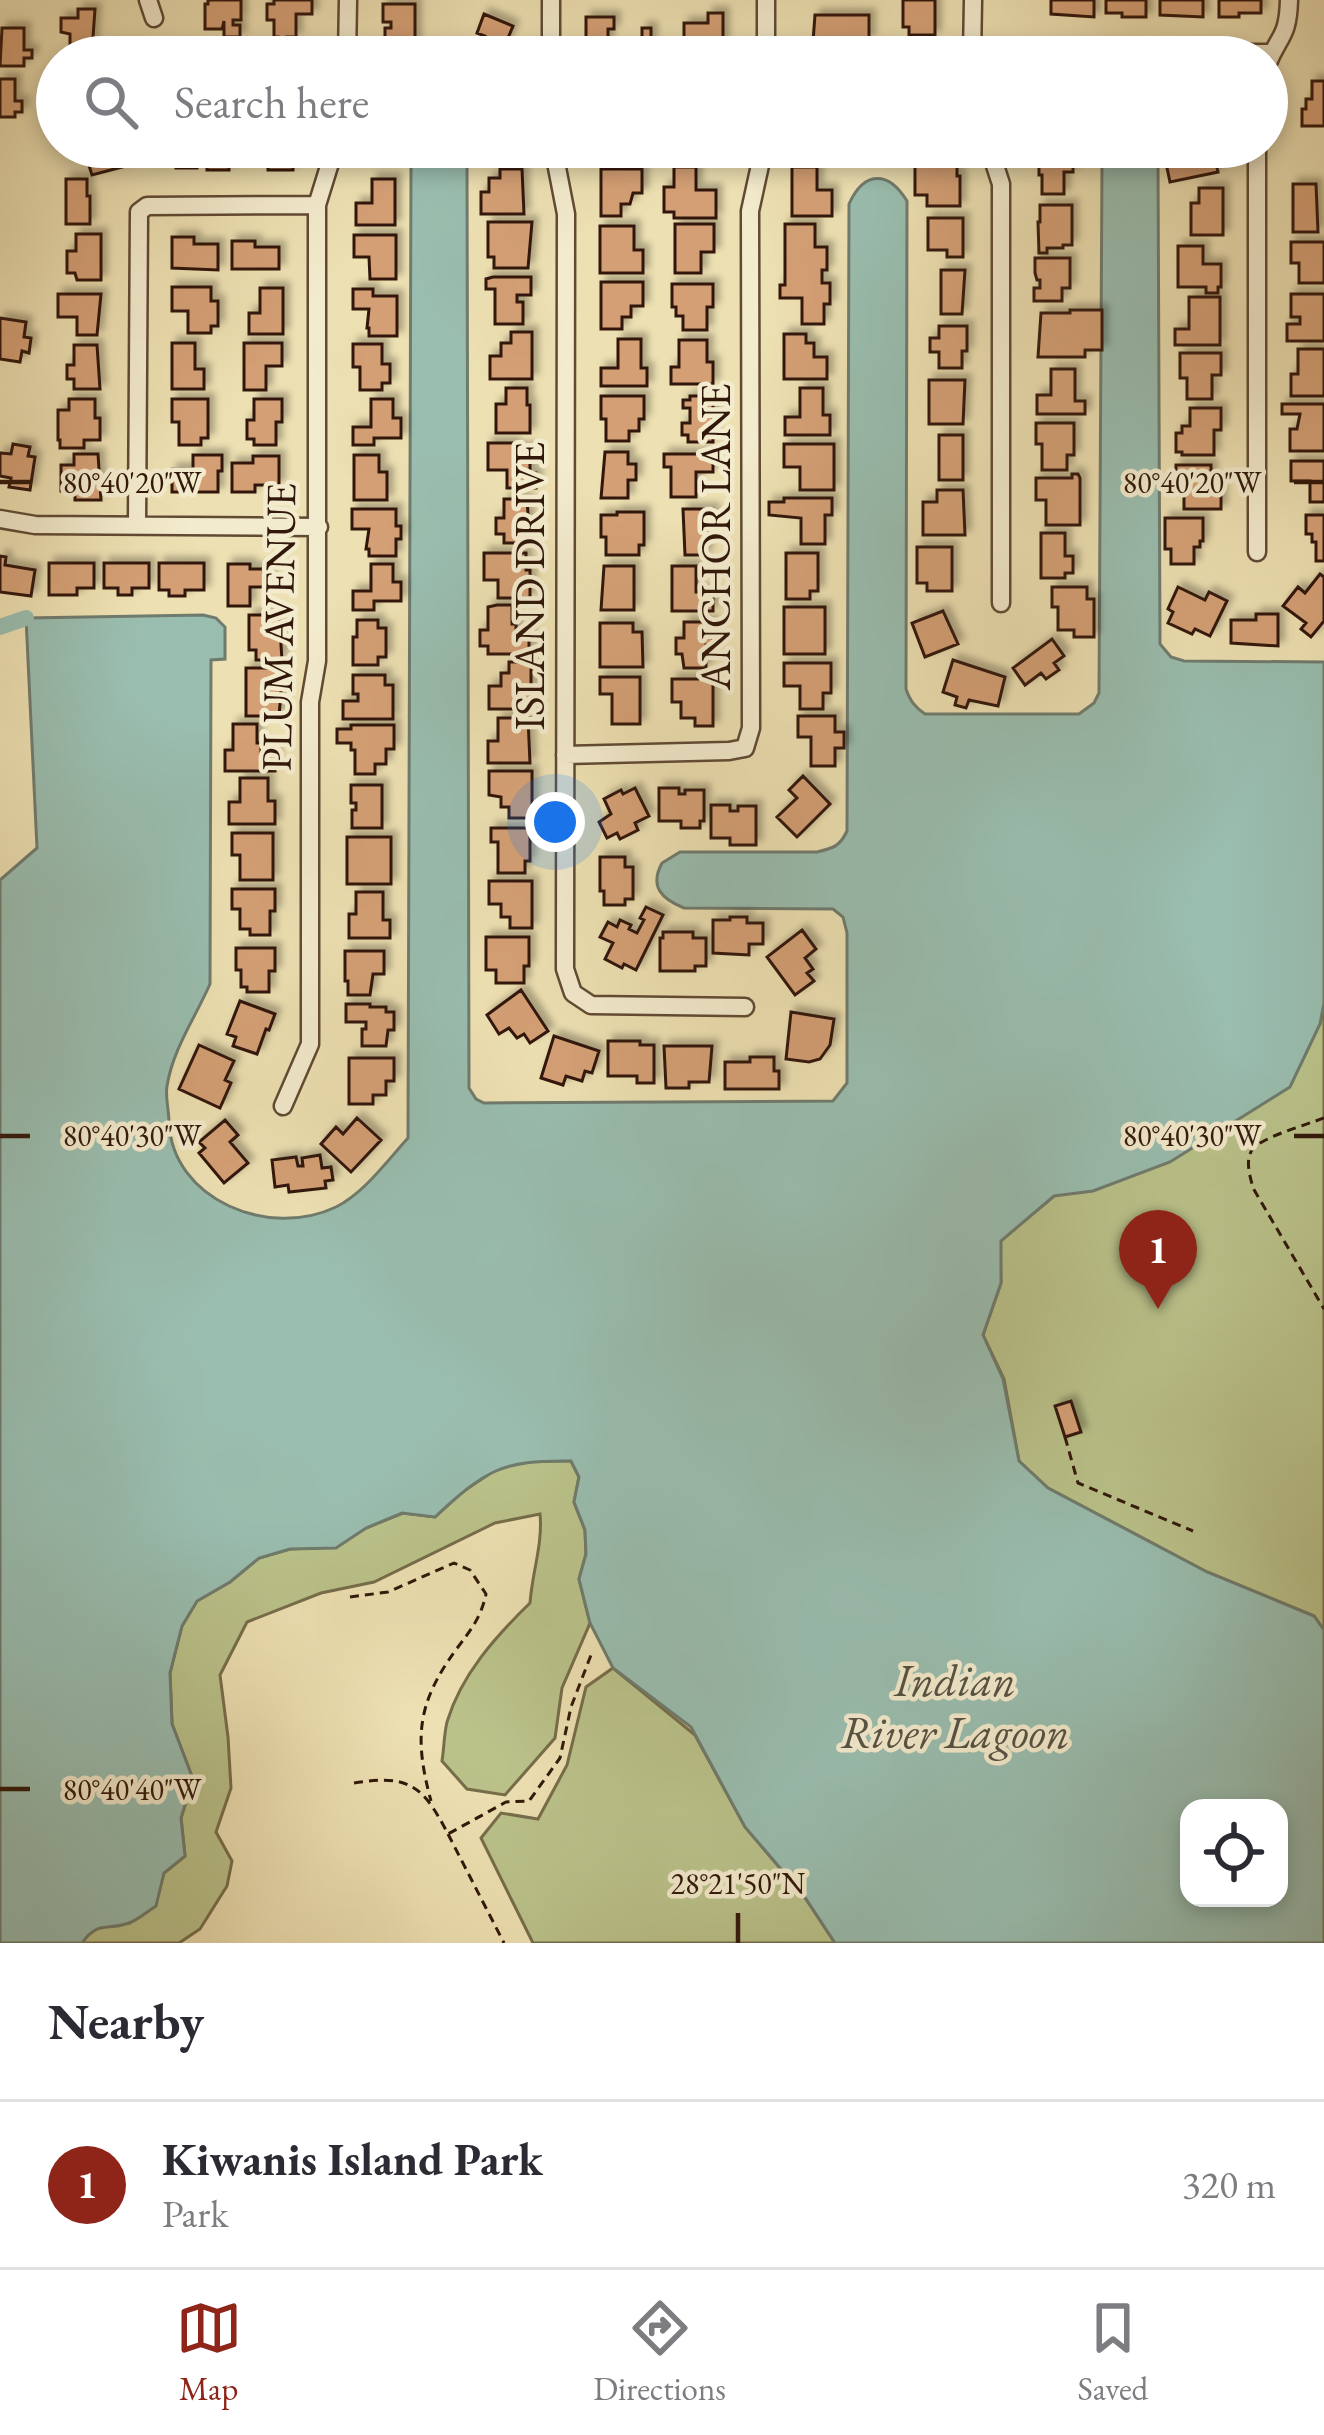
<!DOCTYPE html>
<html lang="en">
<head>
<meta charset="utf-8">
<style>
  body { margin:0; font-family:"EB Garamond",serif; background:#f2f2f3; color:#2b2b33 }
  .controls { position:absolute; right:36px; bottom:36px; display:grid; overflow:hidden; border-radius:24px; box-shadow:0 6px 18px #0003 }
  .controls button { width:108px; height:108px; display:grid; place-items:center; padding:0; border:0; border-bottom:3px solid #e1e1e2; background:#fff; color:#2b2b33; font:60px sans-serif }
  .you { position:absolute; left:555px; top:822px; width:42px; height:42px; margin:-30px; border:9px solid #fff; border-radius:50%; background:#1a73e8; box-shadow:0 0 0 18px #1a73e833 }
  .badge { display:grid; place-items:center; width:78px; height:78px; border-radius:50%; background:#8f2418; color:#fff; font-size:39px; font-weight:700 }
  .pin { position:absolute; translate:-50% -99px; filter:drop-shadow(0 3px 6px #0008) }
  .pin::after { content:''; position:absolute; top:63px; width:42px; height:36px; background:inherit; clip-path:polygon(0 0,100% 0,50% 100%) }
  .list { margin:0; padding:0; list-style:none }
  h2 { display:flex; justify-content:space-between; align-items:center; height:156px; margin:0; padding:0 48px; font-size:51px }
  h2 small { font-size:39px; font-weight:400; color:#7c7c81 }
  .list li { display:grid; grid-template-columns:78px 1fr auto; gap:36px; align-items:center; box-sizing:border-box; height:168px; padding:0 48px; border-top:3px solid #e1e1e2 }
  .list b { display:block; font-size:45px; white-space:nowrap }
  .list p { margin:0; font-size:39px; white-space:nowrap; color:#7c7c81 }
  .list em { font-size:39px; font-style:normal; color:#7c7c81 }
  .icon { flex:none; width:66px; height:66px; fill:none; stroke:currentColor; stroke-width:2; stroke-linecap:round; stroke-linejoin:round }
  .map { position:relative; flex:none; width:1324px; height:1943px; overflow:hidden }
  .search { position:absolute; background:#fff; box-shadow:0 6px 18px #0003; left:36px; right:36px; top:36px; height:132px; display:flex; align-items:center; gap:30px; box-sizing:border-box; padding:0 42px; border-radius:66px; color:#7c7c81; font-size:45px }
  .sheet { height:324px; background:#fff }
  nav { display:flex; justify-content:space-around; align-items:center; box-sizing:border-box; height:168px; border-top:3px solid #e1e1e2; background:#fff; font-size:33px; color:#7c7c81 }
  nav a { display:grid; justify-items:center; gap:6px }
  nav .on { color:#8f2418 }
  .map>svg:first-child { display:block }
</style>
</head>
<body>
<div class="map">
<svg width="1324" height="1943" viewBox="0 0 1324 1943">
  <defs>
    <filter id="shadow"><feDropShadow dx="5.5" dy="-5.5" stdDeviation="3" flood-color="#0004"/></filter>
  </defs>
  <rect width="100%" height="100%" fill="#ede0b2"/>
  <filter id="stains"><feTurbulence type="fractalNoise" baseFrequency=".00167" numOctaves="4"/><feColorMatrix values="0 0 0 0 .2 0 0 0 0 .09 0 0 0 0 .02 0 0 0 .5 -.17"/></filter>
  <radialGradient id="worn" r=".72"><stop offset=".6" stop-color="#630" stop-opacity="0"/><stop offset="1" stop-color="#630" stop-opacity=".3"/></radialGradient>
  <!-- green -->
  <path fill="#bac28a" stroke="#766d4a" stroke-width="3" d="M1324,1003V1630L1314,1616L1207,1572L1048,1488L1019,1461L1004,1379L983,1335L1001,1283L1000,1241L1054,1196L1320,1024Z
    M533,1461H571L579,1477L574,1502L585,1530L586,1554L579,1579L590,1623L562,1688L555,1738L505,1795L467,1789L442,1761C444,1749 444,1734 447,1722C461,1675 495,1637 530,1603C532,1574 543,1543 540,1514L495,1523L374,1582L321,1593L247,1622L220,1675L228,1737L231,1788L216,1832L232,1861L227,1886L200,1929L179,1943H82C92,1924 111,1925 130,1923L164,1873L185,1856L181,1818L193,1779L172,1724L170,1673L182,1626L197,1601L230,1582L259,1558L290,1549L336,1547L366,1528L403,1513L435,1517L461,1493L498,1468Z
    M613,1668L695,1735L745,1827L804,1896L835,1943H533L481,1838L501,1813L538,1819L567,1765L586,1687Z"/>
  <!-- water -->
  <path fill="#99bdaf" stroke="#6f7b6d" stroke-width="3" fill-rule="evenodd" d="M417,147H464L467,158L469,1088L476,1099L484,1103L833,1101L847,1083V933L843,917L833,909L684,908C662,899 649,887 662,863L680,852H817C834,848 840,846 847,831L849,204C864,171 888,170 907,201L906,689C910,701 915,707 925,714H1079L1094,703L1099,693L1102,166L1113,147H1147L1158,159L1160,644L1171,657L1184,661L1324,662V1003L1320,1024L1290,1087L1170,1162L1093,1191L1054,1196L1001,1241V1283L983,1335L1003,1379L1019,1461L1048,1488L1207,1572L1314,1616L1324,1630V1943H835L804,1896L745,1827L691,1727L613,1668L590,1623L579,1579L586,1554L585,1530L574,1502L579,1477L571,1461C501,1460 486,1470 435,1517L402,1513L366,1528L336,1548L290,1549L259,1558L230,1582L197,1601L182,1626L170,1673L172,1724L193,1779L181,1818L185,1856L164,1873L156,1906C148,1911 138,1920 129,1923C107,1931 98,1920 82,1943H0V880L37,848L26,618L203,615L216,618L225,627V659L211,660L210,984C195,1018 173,1049 167,1086C165,1098 169,1110 169,1122C172,1200 269,1239 336,1207C364,1193 387,1161 408,1138L411,164L412,152ZM1189,1808H1279V1898H1189Z"/>
  <g fill="none" stroke-linecap="round" stroke-linejoin="round">
    <!-- canal -->
    <path stroke="#99bdaf" stroke-width="16" d="M0,627L26,618"/>
  </g>
  <!-- building -->
  <path fill="#d49f75" stroke="#31180a" stroke-width="3" filter="url(#shadow)" d="M208,0H241V20H233V25H240V37H224V21L222,29H205V4H208Z
    M274,0H312V14H296V37H287V45H278V37H274V20H267V4H274Z
    M903,0H935V35H909V27H903Z
    M1051,0H1094V17L1051,14Z
    M1106,0H1146V17H1122V13H1106Z
    M1160,0H1203V17L1160,15Z
    M1219,0H1261V13H1239V17H1219Z
    M383,4H415V46H385V28H391V22H383Z
    M78,9H95L92,51H70V34L61,32V18H78Z
    M708,13H723V57H684V23H708Z
    M484,14L513,26L500,57L479,51L485,36L477,33Z
    M815,15H869V40H860V44H854V51H845V55H812Z
    M586,17H614V29H608V56H586Z
    M2,28H24V50H32V58H24V66H0Z
    M642,28H651V55H642Z
    M0,79H15V101H22V112H15V117H0Z
    M1312,81H1324V126H1302V109H1306V99H1312Z
    M83,147H138L141,157L124,162L126,166L92,175Z
    M152,147H197V168H176V153H152Z
    M207,147H252V154H229V170H207Z
    M269,147H299V161H293V170H268V162H261V150H269Z
    M489,147H520V160H498V148Z
    M602,147H636V158H602Z
    M683,147H711V158H683Z
    M800,147H838V149H827V159H800Z
    M1184,147H1212L1218,172L1170,182L1166,163L1187,158Z
    M1031,149H1064V158H1073V172H1064V194H1042V175H1039V166H1031Z
    M915,158H957V176H960V206H927V195H915Z
    M674,167H696V190H716V218H674V212H664V187H674Z
    M792,167H817V190H832V216H792Z
    M500,169H522L524,214H481V192H489V178H500Z
    M601,169H642V193H633L630,204H621V216H601Z
    M66,179H87V196H90V224H66Z
    M372,179H395V225H356V203H372Z
    M1293,184H1316L1318,232H1293Z
    M1199,188H1223V235H1191V203H1199Z
    M1040,205H1072V245H1063V248H1047V253H1039L1038,222H1040Z
    M928,218H963V257H947V250H928Z
    M488,222H532L528,268H494V257H488Z
    M675,224H714V252H701V273H675Z
    M785,224H815V247H827V270H822V283H830V304H824V324H802V298H780V285H785Z
    M600,226H634V250H643V273H600Z
    M76,234H101V280H77L75,273H67V251H76Z
    M354,235H396V279H370L369,257H354Z
    M172,237H194V244H218V270L172,268Z
    M232,241H255V247H279V269H232Z
    M1291,242H1324V283H1299V263H1291Z
    M1178,246H1203V264H1221V287H1218V293H1206V287H1178Z
    M1035,258H1070V288H1062V301H1034V288H1040V280H1037L1035,273Z
    M941,270H965L962,314H941Z
    M493,277H531V295H517V302H523V324H495V289H486V279Z
    M601,282H643V306H631V317H622V329H601Z
    M672,284H713V307H707V330H683V316H676V307H672Z
    M172,287H211V301H218V326H211V333H188V311H172Z
    M260,288H283V334H249V313H260Z
    M353,289H373V296H397V336H369V328H367L369,309H353Z
    M58,294H101L97,335H77V317H58Z
    M1291,294H1324V341H1287V324H1300V317H1291Z
    M1189,297H1220V345H1175V329H1189Z
    M1070,310H1102V350H1085V357H1038L1041,313H1070Z
    M0,318L26,322L24,337L31,338L29,353L22,351L20,362L0,359Z
    M939,326H967V351H962V368H939V352H930V338H939Z
    M511,332H532V379H490V356H501V343H511Z
    M784,334H806V343H814V357H827V379H784Z
    M618,339H641V368H647V386H601V368H618Z
    M679,340H707V362H713V384H671V367H679Z
    M172,343H195V369H204V389H172Z
    M244,343H282V366H266V390H244Z
    M353,344H382V364H390V383H382V390H360V367H353Z
    M74,345H97L100,389H74V379H67V365H74Z
    M1298,349H1324V396H1291V374H1298Z
    M1180,353H1221V375H1212V399H1187V378H1180Z
    M1051,369H1075V401H1085V414H1037V395H1051Z
    M929,380H965L963,424H929Z
    M506,388H527V405H530V433H496V404H506Z
    M800,388H823V415H830V435H785V417H800Z
    M601,396H644V419H639V431H629V441H606V419H601Z
    M690,396H713V442H688V435H682V423H690V408H683V400H690Z
    M69,399H95V418H100V440H84V448H60V440H58V410H69Z
    M172,399H208V438H201V445H179V422H172Z
    M254,399H282V422H276V445H254V439H247V420H254Z
    M371,399H393V418H401V438H374V445H353V427H371Z
    M1282,404H1324V451H1290V429H1297L1300,414H1282Z
    M1190,408H1221V430H1214V455H1182V452H1176V433H1182V426H1190Z
    M1036,423H1074V455H1067V470H1042V444H1036Z
    M939,435H963V480H939Z
    M488,443H514V448H530V471L525,473H536V488H507V470H488Z
    M13,444L30,447L28,456L35,457L30,490L9,487L11,478L0,476V453L11,454Z
    M784,444H834V490H800V467H784Z
    M605,452H628V464H636V480H628V498H601Z
    M74,454H98L101,500H75V491H61V465H74Z
    M664,454H713V472H696V497H671V467H664Z
    M193,455H222V471H218V492H172V469H193Z
    M354,455H379V472H387V500H354Z
    M253,456H279V485H255V492H232V463H253Z
    M1291,461H1324V502H1310V481H1291Z
    M1176,465H1211V488H1221V509H1184V486H1176Z
    M1072,474H1078L1080,478V525H1046V500H1036V478H1072Z
    M937,490H963L965,535H923V502H937Z
    M784,498H832V515H825V544H801V518L769,515V502H784Z
    M504,499H527L530,543H504V534H496V518H504Z
    M352,509H396V526H401V539H396V556H369V549H366L369,529H352Z
    M683,509H713V532H706V555H685Z
    M617,512H644V545H639V555H606V537H601V515H617Z
    M1306,515H1324V561H1316V542H1312V534H1306Z
    M1165,518H1203V541H1200V547H1194V564H1171V549H1165Z
    M1041,533H1065V556H1073V573H1065V578H1041Z
    M917,547H952V591H927V583H917Z
    M484,553H526V570H530V598H498V580H484Z
    M786,553H818V591H810V599H786Z
    M0,556L6,557L5,565L35,570L31,596L0,592Z
    M49,563H94V588H77V595H49Z
    M104,563H149V588H132V595H118V588H104Z
    M159,563H204V590H185V596H169V590H159Z
    M228,564H250V569H269V587H250V606H228Z
    M371,564H393V582H401V601H374V610H353V591H371Z
    M604,566H634V610H601Z
    M672,566H696V592H713V611H672Z
    M1320,574L1324,577V621L1311,637L1301,629L1306,623L1283,606L1298,587L1305,593Z
    M1052,587H1087V599H1094V637H1074V630H1058V607H1052Z
    M1178,587L1205,600L1209,592L1227,601L1210,636L1195,629L1192,634L1168,623L1173,612L1168,609Z
    M497,605H512V624H516V634H529V654H488V646H480V630H488V607Z
    M784,607H825V654H784Z
    M943,611L958,644L925,657L912,623Z
    M1256,614H1278V646L1231,643V620H1256Z
    M249,615H279L282,660H256V650H249Z
    M357,620H378V628H386V657H378V665H353V637H357Z
    M684,622H713V645H706V668H684L682,654H676V638H684Z
    M600,623H633V632H642L643,667H600Z
    M1052,639L1064,656L1054,663L1059,670L1046,679L1041,673L1025,685L1013,668Z
    M953,660L1005,677L998,706L969,700L966,708L955,705L957,697L943,692Z
    M509,662H531V709H489V686H501V673H509Z
    M784,663H831V693H823V709H800V686H784Z
    M246,668H283L279,716H246Z
    M353,675H385V685H393V719H343V701H358V694H353Z
    M600,677H640V724H612V694H600Z
    M672,679H713V726H695V718H681V702H672Z
    M798,716H835V732H844V748H835V766H811V737H798Z
    M498,718H528L530,763H488V741H498Z
    M233,724H257V743H261V752H275V771H225V750H233Z
    M351,725H394V749H386V764H375V774H355V750H351V743H337V729H351Z
    M489,771H532V818H509V807H501V797L489,795Z
    M803,776L830,804L797,837L777,817L797,798L789,790Z
    M240,778H268V801H275V824H229V802H240Z
    M351,785H382V828H352V810H356V803H351Z
    M635,788L649,816L635,823L638,830L620,839L617,833L607,838L599,822L611,814L604,799L621,790L623,794Z
    M659,788H679V794H685V790H704V821H700V828H681V821H659Z
    M711,805H730V811H738V806H756V845H730V838H711Z
    M491,828H530V861H525V873H498V842H491Z
    M232,833H273V880H240V855H232Z
    M347,837H391V884H347Z
    M600,857H625V867H633V899H625V905H604V891H600Z
    M489,881H532V928H510V917H501V904H489Z
    M232,889H275V911H270V935H250V929H240V909H232Z
    M356,892H383V920H390V938H349V914H356Z
    M646,907L663,915L636,970L624,964L622,968L605,959L613,943L600,937L608,922L617,927L620,920L631,925L629,929L637,933L644,920L640,918Z
    M730,917H747V923H763V944H749V955L713,953V920H730Z
    M802,930L816,949L805,958L813,969L807,973L814,981L795,995L767,957Z
    M663,932H693V938H706V966H695V971H660V938H663Z
    M486,937H529V966H524V983H496V970H486Z
    M236,948H275V971H269V992H247V987H241V970H236Z
    M345,951H384V974H373L370,995H348V981H345Z
    M521,990L548,1031L530,1043L524,1034L517,1038L509,1028L499,1034L487,1015Z
    M240,1001L275,1014L269,1030L266,1029L257,1054L233,1046L236,1037L227,1034Z
    M346,1004H370V1007H386V1012H394V1030H388L386,1046H362V1029H366V1022H346Z
    M791,1012L834,1019L830,1045L820,1059L809,1062L786,1059Z
    M554,1036L599,1051L592,1073L585,1071L582,1081L566,1076L563,1085L541,1078Z
    M608,1041H640V1045H654V1083H637V1076H608Z
    M199,1045L234,1061L225,1080L231,1083L220,1108L179,1089Z
    M664,1046H712L709,1082H689V1088H666Z
    M750,1057H774V1071H779V1089H725V1062H750Z
    M349,1058H394V1081H386V1095H373V1104H349Z
    M357,1118L381,1140L351,1172L321,1144L336,1127L343,1134Z
    M225,1120L238,1135L230,1142L248,1163L224,1183L199,1153L205,1148L199,1142Z
    M320,1155L322,1168L331,1167L333,1180L325,1181L326,1188L289,1192L288,1185L275,1187L272,1160L296,1157L298,1166H303L302,1158Z
    M1071,1401L1081,1432L1065,1437L1055,1406Z"/>
  <g fill="none" stroke-linecap="round" stroke-linejoin="round">
    <defs>
      <path id="minor" d="M148,0L154,18
        M551,0V57
        M347,57L348,0
        M766,57V0
        M962,57L1000,53H1272
        M972,57L973,0
        M1267,65C1279,35 1288,38 1289,0
        M553,147L566,214L565,969L573,993L591,1005L745,1007
        M989,147L1001,184V603
        M1257,147V552
        M0,519L35,525L319,527
        M137,525L139,212L147,206L317,205
        M565,755L729,751L745,748L751,728L750,211L764,147
        M283,1106L310,1044V702L317,661V205L335,147"/>
    </defs>
    <!-- minor casing -->
    <use href="#minor" stroke="#604a34" stroke-width="21"/>
    <!-- path -->
    <path stroke="#31180a" stroke-width="3" stroke-dasharray="9 6" stroke-linecap="butt" d="M1324,1118C1309,1124 1261,1137 1252,1150C1245,1161 1250,1176 1253,1188L1324,1309
      M1065,1437L1078,1483L1193,1531
      M350,1597L388,1592L454,1563L470,1570L486,1594C481,1618 470,1631 455,1651C417,1704 414,1738 431,1801
      M354,1783C410,1774 423,1786 448,1834L506,1802L529,1801L560,1758L571,1707L591,1655
      M448,1834L504,1943"/>
    <!-- minor -->
    <use href="#minor" stroke="#f3ebcd" stroke-width="16"/>
  </g>
  <!-- ticks -->
  <path fill="none" stroke="#31180a" stroke-width="4.5" d="M0,482H30M1294,482H1324M0,1136H30M1294,1136H1324M0,1789H30M738,1913V1943"/>
  <g text-anchor="middle" stroke-width="9" stroke-linejoin="round" paint-order="stroke">
    <!-- street labels -->
    <g font-size="42" fill="#31180a" stroke="#f3ebcd">
      <text transform="translate(715 537) rotate(-90)" y="15">ANCHOR LANE</text>
      <text transform="translate(529 586) rotate(-90)" y="15">ISLAND DRIVE</text>
      <text transform="translate(278 627) rotate(-89)" y="15">PLUM AVENUE</text>
    </g>
    <!-- water labels -->
    <g font-size="45" font-style="italic" fill="#555244" stroke="#f3ebcd">
      <text x="955" y="1696">Indian<tspan x="955" dy="52">River Lagoon</tspan></text>
    </g>
  </g>
  <g font-size="30" text-anchor="middle" fill="#31180a" stroke="#f3ebcd" stroke-width="9" stroke-linejoin="round" paint-order="stroke">
    <text x="1192" y="493">80°40'20"W</text>
    <text x="132" y="493">80°40'20"W</text>
    <text x="1192" y="1146">80°40'30"W</text>
    <text x="132" y="1146">80°40'30"W</text>
    <text x="132" y="1800">80°40'40"W</text>
    <text x="738" y="1894">28°21'50"N</text>
  </g>
  <rect width="100%" height="100%" filter="url(#stains)"/>
  <rect width="100%" height="100%" fill="url(#worn)"/>
</svg>
<div class="controls">
<button><svg class="icon" aria-label="locate" viewBox="0 0 24 24"><circle cx="12" cy="12" r="6"/><path d="M12 2v4M12 18v4M2 12h4M18 12h4"/></svg></button>
</div>
<div class="you"></div>
<div class="pin badge" style="left:1158px;top:1309px">1</div>
<div class="search"><svg class="icon" aria-label="search" viewBox="0 0 24 24"><circle cx="10" cy="10" r="6"/><path d="M15 15l6 6"/></svg>Search here</div>
</div>
<section class="sheet">
<h2>Nearby<small></small></h2>
<ul class="list">
<li><span class="badge">1</span><div><b>Kiwanis Island Park</b><p>Park</p></div><em>320 m</em></li>
</ul>
</section>
<nav>
<a class="on"><svg class="icon" aria-label="map" viewBox="0 0 24 24"><path d="M3 6l6-2 6 2 6-2v14l-6 2-6-2-6 2zM9 4v14M15 6v14"/></svg>Map</a>
<a><svg class="icon" aria-label="directions" viewBox="0 0 24 24"><path d="M12 3l9 9-9 9-9-9zM9 14v-3h6M13 9l2 2-2 2"/></svg>Directions</a>
<a><svg class="icon" aria-label="saved" viewBox="0 0 24 24"><path d="M7 4h10v16l-5-4-5 4z"/></svg>Saved</a>
</nav>
</body>
</html>
